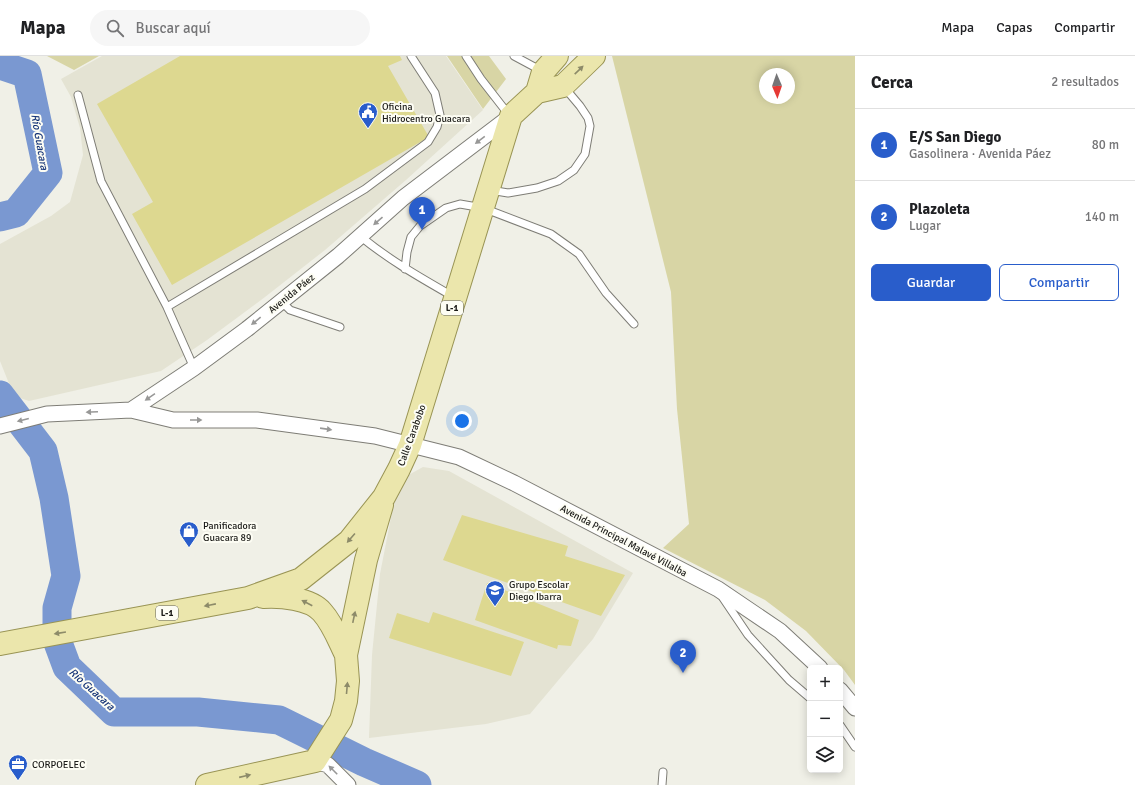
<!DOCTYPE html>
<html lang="es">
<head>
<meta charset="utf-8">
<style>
  body { margin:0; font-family:Signika,sans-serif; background:#f6f6f6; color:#202124 }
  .controls { position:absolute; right:12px; bottom:12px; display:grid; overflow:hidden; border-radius:6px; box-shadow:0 2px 10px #0003 }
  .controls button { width:36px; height:36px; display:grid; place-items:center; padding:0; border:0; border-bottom:1px solid #e0e0e0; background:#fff; color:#202124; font:20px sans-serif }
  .compass { position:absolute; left:759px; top:12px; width:36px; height:36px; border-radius:50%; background:#fff; box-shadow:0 2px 10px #0003; rotate:178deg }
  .you { position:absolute; left:462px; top:365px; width:14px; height:14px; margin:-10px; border:3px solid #fff; border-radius:50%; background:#1a73e8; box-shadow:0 0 0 6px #1a73e833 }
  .badge { display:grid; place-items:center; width:26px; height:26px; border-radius:50%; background:#295dcb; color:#fff; font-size:13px; font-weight:700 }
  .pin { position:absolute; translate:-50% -33px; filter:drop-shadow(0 1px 2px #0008) }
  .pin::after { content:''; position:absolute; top:21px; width:14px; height:12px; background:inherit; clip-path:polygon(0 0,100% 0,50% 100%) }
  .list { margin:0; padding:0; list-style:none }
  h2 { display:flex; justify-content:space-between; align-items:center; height:52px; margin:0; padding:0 16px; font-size:17px }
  h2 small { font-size:13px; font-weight:400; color:#757577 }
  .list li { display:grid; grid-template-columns:26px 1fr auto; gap:12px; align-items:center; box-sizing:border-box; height:72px; padding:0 16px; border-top:1px solid #e0e0e0 }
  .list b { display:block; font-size:15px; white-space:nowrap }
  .list p { margin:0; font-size:13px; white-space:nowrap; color:#757577 }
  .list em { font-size:13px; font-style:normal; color:#757577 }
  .actions { display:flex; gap:8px; padding:12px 16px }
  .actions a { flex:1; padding:9px 0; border:1px solid #295dcb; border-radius:6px; text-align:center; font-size:14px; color:#295dcb }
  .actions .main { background:#295dcb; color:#fff }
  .icon { flex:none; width:22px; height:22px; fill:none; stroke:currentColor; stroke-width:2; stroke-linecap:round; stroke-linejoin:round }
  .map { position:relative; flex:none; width:855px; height:729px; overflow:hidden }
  header { display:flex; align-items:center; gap:24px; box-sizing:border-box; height:56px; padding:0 20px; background:#fff; border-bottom:1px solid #e0e0e0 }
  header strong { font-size:19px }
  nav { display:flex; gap:22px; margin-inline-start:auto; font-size:14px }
  .search { width:280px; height:36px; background:#f6f6f6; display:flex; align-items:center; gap:10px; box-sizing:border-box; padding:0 14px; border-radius:22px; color:#757577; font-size:15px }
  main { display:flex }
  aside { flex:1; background:#fff }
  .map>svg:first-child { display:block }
</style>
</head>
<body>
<header>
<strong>Mapa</strong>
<div class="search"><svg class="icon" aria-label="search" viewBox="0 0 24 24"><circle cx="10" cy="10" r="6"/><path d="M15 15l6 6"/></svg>Buscar aquí</div>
<nav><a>Mapa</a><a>Capas</a><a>Compartir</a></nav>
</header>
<main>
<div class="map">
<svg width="855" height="729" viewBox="0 0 855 729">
  <rect width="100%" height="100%" fill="#f0f0e7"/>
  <!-- built -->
  <path fill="#e4e3d3" d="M102,0H446L483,54L406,124L325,194L265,241L207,284L161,315L29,345L14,340L0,305V188L51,160L70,146L83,99L80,72L71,41L61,23Z
    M423,411L449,415L633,517L593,583L530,658L486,668L369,682L372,599L380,518L394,446L403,422Z"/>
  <!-- green -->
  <path fill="#d8d5a5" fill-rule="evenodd" d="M47,0H99L74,14Z
    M447,0H489L506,23L483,53Z
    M612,0H855V629L844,614L806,575L765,544L663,492L689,468L677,353L671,236ZM765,18H789V42H765Z"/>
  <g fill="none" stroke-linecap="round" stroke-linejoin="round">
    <!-- river -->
    <path stroke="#7a98d1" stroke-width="29" d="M0,9L27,18L48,117L16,157L0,161
      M0,339L43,395L54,442L66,520L57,552V584L67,611L114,656H198L279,664L364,706L417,729"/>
  </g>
  <!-- building -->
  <path fill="#ddd890" d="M180,0H400L402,4L388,10L429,81L172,229L132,158L153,146L97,48Z
    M462,459L568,490L565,500L625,519L601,560L443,504Z
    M487,527L579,564L571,590L558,589L557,593L475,564Z
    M433,556L524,586L511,620L389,582L397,557L429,567Z"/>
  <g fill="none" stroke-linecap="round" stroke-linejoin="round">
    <defs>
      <path id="service" d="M466,0L481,23L509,59
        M514,0L542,15
        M78,39L101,125L167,251L194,312
        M490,134L508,137L537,132L558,125L574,114L585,98L590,70L588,62L580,50L564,31
        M360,180C389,204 421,222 454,241
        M405,213L407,196L411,181L420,170L446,152L460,148L483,152L551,178L579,198L606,237L634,268
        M281,245L290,254L340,271
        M167,251L365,133L428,86L437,71L440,59L435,37L411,0
        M723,542L748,579L789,624L810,642
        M840,669L855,691
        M662,729L663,716"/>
      <path id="minor" d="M131,354L173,364H257L375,380L459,401L514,427L718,533L780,575L820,612
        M0,370L47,358L131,354L194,312L247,273L338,200L403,142L511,60
        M840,634L855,652
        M315,705L328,709L348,729"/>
      <path id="primary" d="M537,36L563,30L594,0
        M263,541C280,540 310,542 322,556C333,568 339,585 346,599
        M0,588L248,542L301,523L349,485L384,441L399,413L410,389L511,60L537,36L543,16L557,0
        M207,729L315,705L341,664L346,645L348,625L346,599L366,504L382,449"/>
    </defs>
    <!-- service casing -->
    <use href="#service" stroke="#7e7d76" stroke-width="9"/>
    <!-- minor casing -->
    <use href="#minor" stroke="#7e7d76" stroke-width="17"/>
    <!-- primary casing -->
    <use href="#primary" stroke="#999454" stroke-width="24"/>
    <!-- service -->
    <use href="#service" stroke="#fff" stroke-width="7"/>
    <!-- minor -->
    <use href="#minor" stroke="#fff" stroke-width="15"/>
    <!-- primary -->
    <use href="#primary" stroke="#ebe6ac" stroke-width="22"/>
  </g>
  <!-- one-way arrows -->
  <defs><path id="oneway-solid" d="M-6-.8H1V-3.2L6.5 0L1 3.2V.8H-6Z"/></defs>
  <g fill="#8d8b69">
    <use href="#oneway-solid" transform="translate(579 14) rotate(-44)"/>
    <use href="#oneway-solid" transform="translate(351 482) rotate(131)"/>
    <use href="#oneway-solid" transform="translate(307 547) rotate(-152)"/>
    <use href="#oneway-solid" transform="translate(210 549) rotate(169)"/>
    <use href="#oneway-solid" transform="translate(354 561) rotate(-78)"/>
    <use href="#oneway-solid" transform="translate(60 577) rotate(171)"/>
    <use href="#oneway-solid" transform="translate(347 632) rotate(-85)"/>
    <use href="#oneway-solid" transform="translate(245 720) rotate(-13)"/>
  </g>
  <g fill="#989897">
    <use href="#oneway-solid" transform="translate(480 84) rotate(143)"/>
    <use href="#oneway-solid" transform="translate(378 165) rotate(139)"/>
    <use href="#oneway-solid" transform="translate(256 265) rotate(141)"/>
    <use href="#oneway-solid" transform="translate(150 341) rotate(146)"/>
    <use href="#oneway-solid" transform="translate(92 356) rotate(177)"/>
    <use href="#oneway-solid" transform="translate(23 364) rotate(166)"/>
    <use href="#oneway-solid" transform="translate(196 364)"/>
    <use href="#oneway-solid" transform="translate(326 373) rotate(8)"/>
    <use href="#oneway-solid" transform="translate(333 714) rotate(-135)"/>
  </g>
  <!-- icons -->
  <defs>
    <symbol id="civic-pin" viewBox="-11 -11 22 30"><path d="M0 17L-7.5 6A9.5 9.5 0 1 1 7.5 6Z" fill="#295dcb" stroke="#fdfdf4"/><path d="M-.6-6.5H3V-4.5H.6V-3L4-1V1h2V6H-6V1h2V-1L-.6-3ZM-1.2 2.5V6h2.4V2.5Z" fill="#fff"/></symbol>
    <symbol id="shop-pin" viewBox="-11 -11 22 30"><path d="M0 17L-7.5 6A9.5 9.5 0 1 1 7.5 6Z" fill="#295dcb" stroke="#fdfdf4"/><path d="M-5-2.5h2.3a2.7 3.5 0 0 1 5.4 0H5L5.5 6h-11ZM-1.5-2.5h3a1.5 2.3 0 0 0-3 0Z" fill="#fff"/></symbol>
    <symbol id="school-pin" viewBox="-11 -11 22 30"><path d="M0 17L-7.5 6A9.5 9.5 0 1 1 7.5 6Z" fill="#295dcb" stroke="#fdfdf4"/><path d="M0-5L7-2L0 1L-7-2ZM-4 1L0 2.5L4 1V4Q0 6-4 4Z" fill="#fff"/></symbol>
    <symbol id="office-pin" viewBox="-11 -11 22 30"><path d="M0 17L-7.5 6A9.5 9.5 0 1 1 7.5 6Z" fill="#295dcb" stroke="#fdfdf4"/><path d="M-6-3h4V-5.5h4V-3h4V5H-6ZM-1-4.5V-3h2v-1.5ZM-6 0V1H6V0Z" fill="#fff"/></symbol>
  </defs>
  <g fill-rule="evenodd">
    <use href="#civic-pin" x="357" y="45" width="22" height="30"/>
    <use href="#shop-pin" x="178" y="464" width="22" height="30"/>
    <use href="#school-pin" x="484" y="523" width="22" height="30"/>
    <use href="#office-pin" x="7" y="697" width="22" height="30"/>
  </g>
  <g text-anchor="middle" stroke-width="4" stroke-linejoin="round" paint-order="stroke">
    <!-- shield labels -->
    <g fill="#fdfdf4" stroke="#5f5f5a" stroke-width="1">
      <rect x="441" y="245" width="22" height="14" rx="3"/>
      <rect x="156" y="550" width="22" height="14" rx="3"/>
    </g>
    <g font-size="9" font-weight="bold" fill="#1b1b18">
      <text x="452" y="255">L-1</text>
      <text x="167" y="560">L-1</text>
    </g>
    <!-- poi labels -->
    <g font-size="10" fill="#1b1b18" stroke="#fdfdf4" text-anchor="start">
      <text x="382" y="54">Oficina<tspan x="382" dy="12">Hidrocentro Guacara</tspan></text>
      <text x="203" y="473">Panificadora<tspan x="203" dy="12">Guacara 89</tspan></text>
      <text x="509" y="532">Grupo Escolar<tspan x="509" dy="12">Diego Ibarra</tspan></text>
      <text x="32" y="712">CORPOELEC</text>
    </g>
    <!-- street labels -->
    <g font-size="10" fill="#1b1b18" stroke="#fdfdf4">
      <text transform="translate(291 237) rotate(-39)" y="4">Avenida Páez</text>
      <text transform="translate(411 379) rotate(-70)" y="4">Calle Carabobo</text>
      <text transform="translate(624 484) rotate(28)" y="4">Avenida Principal Malavé Villalba</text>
    </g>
    <!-- water labels -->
    <g font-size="11" font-style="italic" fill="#133276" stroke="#fdfdf4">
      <text transform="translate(40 86) rotate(80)" y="4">Río Guacara</text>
      <text transform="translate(92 633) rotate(42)" y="4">Río Guacara</text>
    </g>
  </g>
</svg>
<div class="controls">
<button>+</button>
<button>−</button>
<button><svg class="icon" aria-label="layers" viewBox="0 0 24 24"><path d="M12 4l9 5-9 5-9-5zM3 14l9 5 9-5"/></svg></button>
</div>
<svg class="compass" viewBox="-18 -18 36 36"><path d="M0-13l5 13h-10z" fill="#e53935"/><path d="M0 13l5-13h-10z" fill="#757577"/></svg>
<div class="you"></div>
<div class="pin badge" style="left:422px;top:174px">1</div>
<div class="pin badge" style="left:683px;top:617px">2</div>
</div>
<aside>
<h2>Cerca<small>2 resultados</small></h2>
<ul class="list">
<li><span class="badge">1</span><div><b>E/S San Diego</b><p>Gasolinera · Avenida Páez</p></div><em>80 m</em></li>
<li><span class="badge">2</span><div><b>Plazoleta</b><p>Lugar</p></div><em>140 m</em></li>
</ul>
<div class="actions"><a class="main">Guardar</a><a>Compartir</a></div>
</aside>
</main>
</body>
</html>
